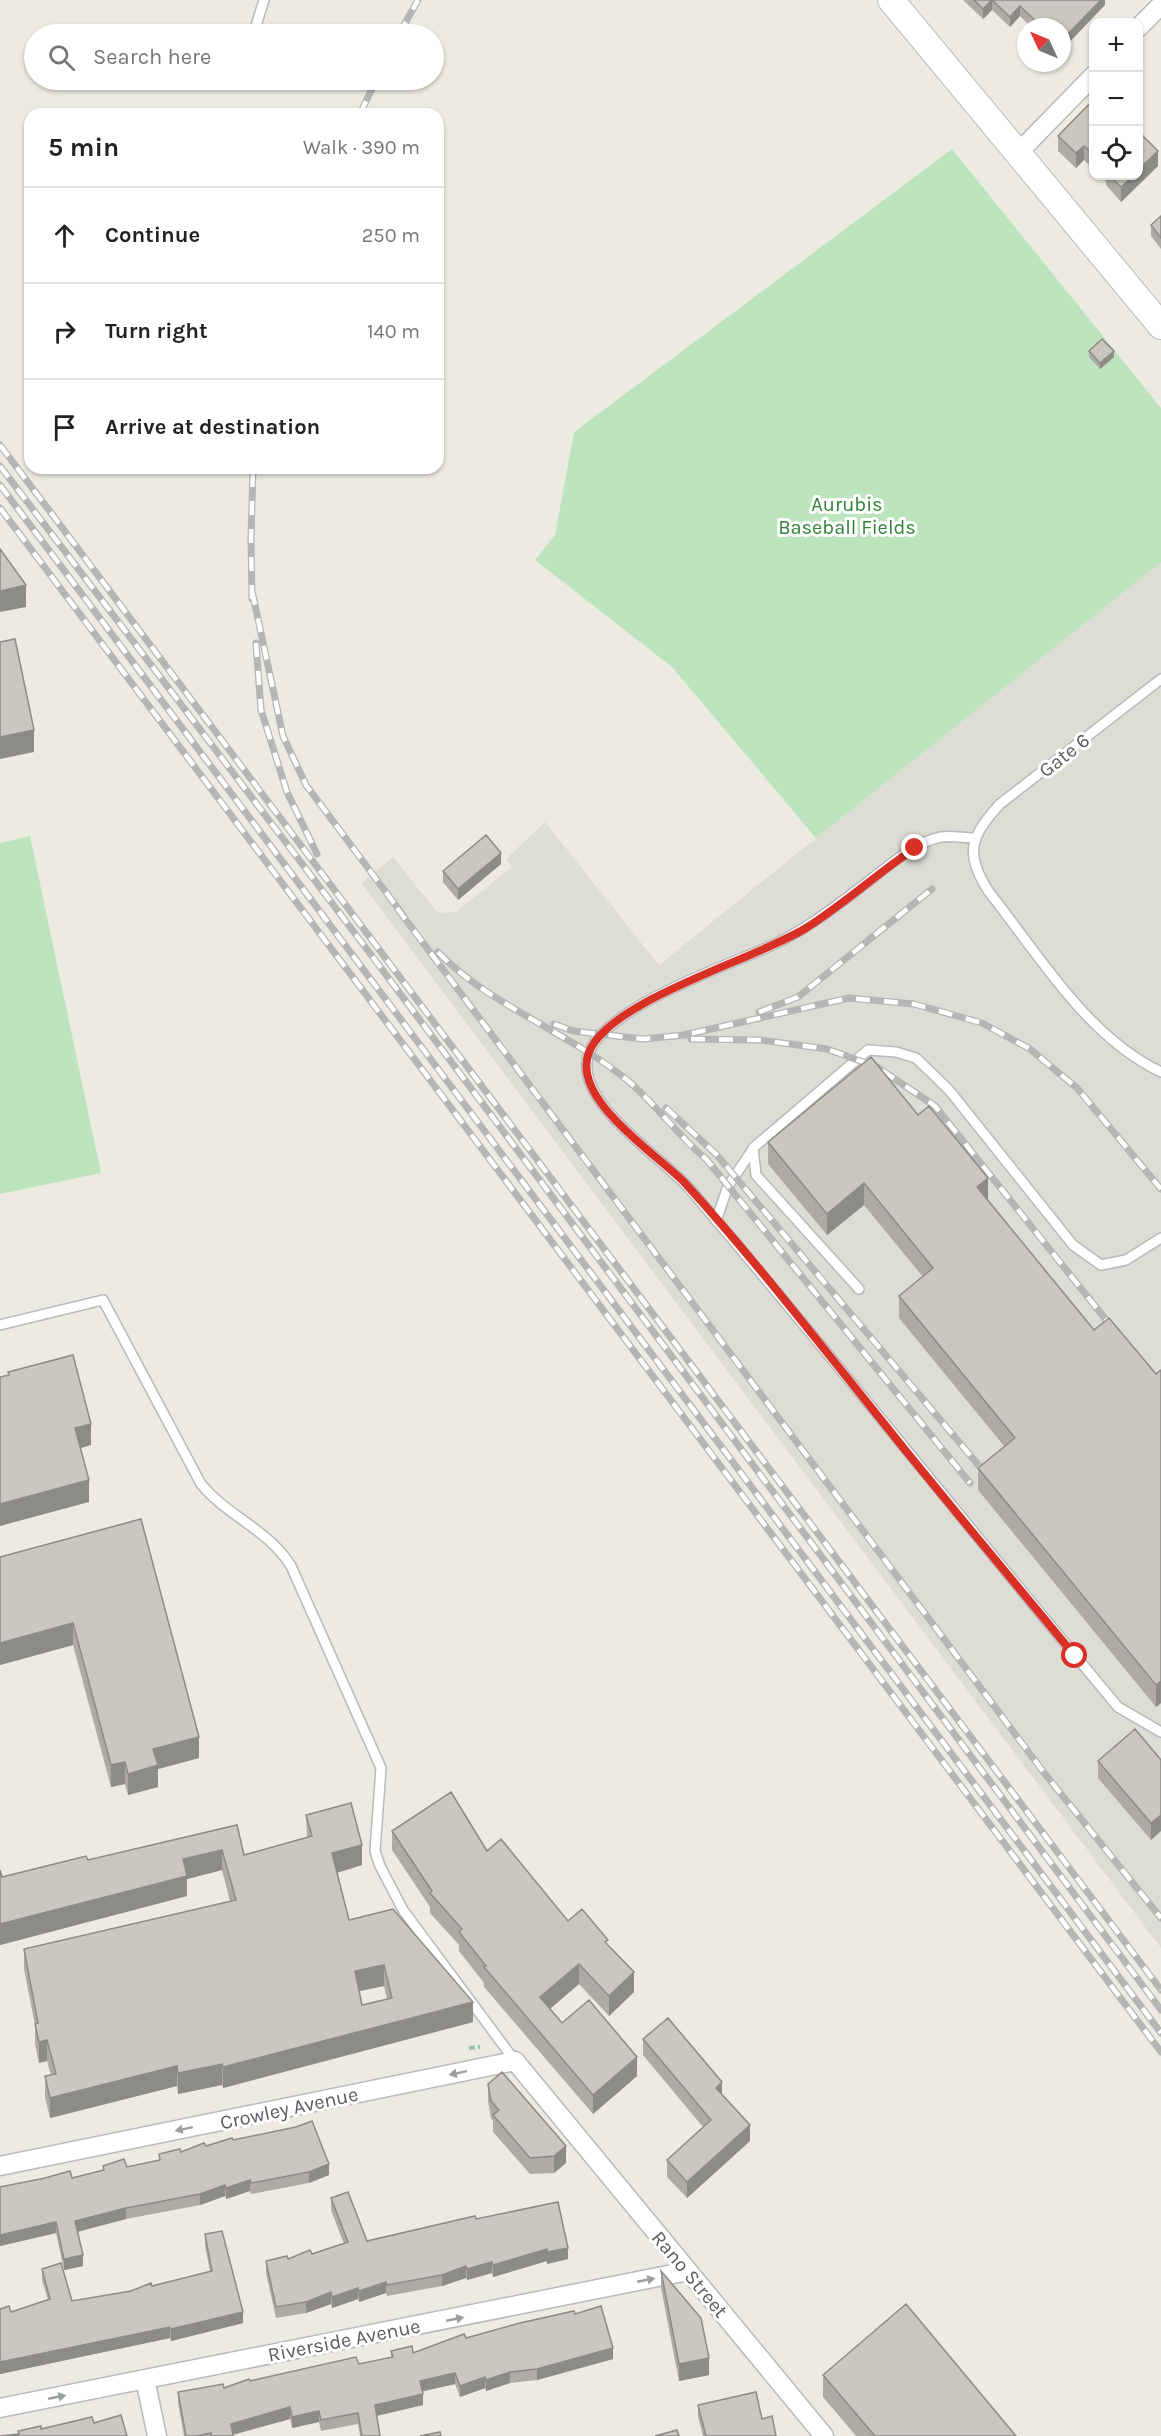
<!DOCTYPE html>
<html lang="en">
<head>
<meta charset="utf-8">
<style>
  body { margin:0; font-family:Karla,sans-serif; background:#f6f6f6; color:#222 }
  .controls { position:absolute; right:18px; top:18px; display:grid; overflow:hidden; border-radius:12px; box-shadow:0 2px 4px #0004 }
  .controls button { width:54px; height:54px; display:grid; place-items:center; padding:0; border:0; border-bottom:2px solid #e0e0e0; background:#fff; color:#222; font:30px sans-serif }
  .compass { position:absolute; left:1017px; top:18px; width:54px; height:54px; border-radius:50%; background:#fff; box-shadow:0 2px 4px #0004; rotate:314deg }
  .stop { position:absolute; width:18px; height:18px; margin:-14px; border:4px solid #d93025; border-radius:50%; background:#fff }
  .stop.end { background:#d93025; border-color:#fff; box-shadow:0 2px 6px #0008 }
  .list { margin:0; padding:0; list-style:none }
  h2 { display:flex; justify-content:space-between; align-items:center; height:78px; margin:0; padding:0 24px; font-size:26px }
  h2 small { font-size:20px; font-weight:400; color:#767676 }
  .list li { display:grid; grid-template-columns:39px 1fr auto; gap:18px; align-items:center; box-sizing:border-box; height:96px; padding:0 24px; border-top:2px solid #e0e0e0 }
  .list b { display:block; font-size:22px; white-space:nowrap }
  .list em { font-size:20px; font-style:normal; color:#767676 }
  .icon { flex:none; width:33px; height:33px; fill:none; stroke:currentColor; stroke-width:2; stroke-linecap:round; stroke-linejoin:round }
  .map { position:relative; flex:none; width:1161px; height:2436px; overflow:hidden }
  .search { position:absolute; background:#fff; box-shadow:0 2px 4px #0004; left:24px; top:24px; width:420px; height:66px; display:flex; align-items:center; gap:15px; box-sizing:border-box; padding:0 21px; border-radius:33px; color:#767676; font-size:22px }
  .panel { position:absolute; background:#fff; box-shadow:0 2px 4px #0004; left:24px; top:108px; width:420px; height:366px; border-radius:18px }
  .map>svg:first-child { display:block }
</style>
</head>
<body>
<div class="map">
<svg width="1161" height="2436" viewBox="0 0 1161 2436">
  <rect width="100%" height="100%" fill="#edebe1"/>
  <!-- industrial -->
  <path fill="#dddcd5" d="M1161,559V1948L361,883L393,857L438,913L456,912L512,867L506,859L545,822L659,965Z"/>
  <!-- green -->
  <path fill="#bce5be" d="M952,149L1161,408V562L816,838L672,667L535,560L555,535L574,432Z
    M30,836L101,1173L0,1194V843Z"/>
  <g fill="none" stroke-linecap="round" stroke-linejoin="round">
    <defs>
      <path id="lane" d="M255,29L264,0
        M1161,679L1000,804C970,837 964,853 989,892C1039,955 1087,1037 1161,1072
        M974,838C964,838 951,835 941,837C915,842 890,865 869,881C836,906 804,932 766,948C723,967 605,1008 589,1053C571,1101 662,1157 689,1188C835,1359 974,1535 1118,1707L1161,1732
        M716,1221L728,1186L753,1149
        M859,1289L756,1175L753,1148L868,1050L896,1052L916,1058L949,1090L1073,1245L1101,1265L1126,1260L1161,1238
        M0,1325L103,1300L201,1484C228,1517 268,1529 291,1566L381,1768L375,1851L380,1866L403,1910L515,2061"/>
      <path id="street" d="M1138,28L1161,5
        M1018,153L1094,75
        M0,2166L515,2061L824,2436
        M145,2379L157,2436
        M0,2408L688,2271"/>
      <path id="secondary" d="M891,0L1161,326"/>
    </defs>
    <!-- lane casing -->
    <use href="#lane" stroke="#b6b9be" stroke-width="12"/>
    <!-- street casing -->
    <use href="#street" stroke="#b6b9be" stroke-width="21"/>
    <!-- secondary casing -->
    <use href="#secondary" stroke="#b6bac0" stroke-width="28"/>
    <!-- path -->
    <path stroke="#95c6a5" stroke-width="4" stroke-dasharray="6 3" stroke-linecap="butt" d="M469,2048L480,2047"/>
    <!-- lane -->
    <use href="#lane" stroke="#fff" stroke-width="9"/>
    <!-- street -->
    <use href="#street" stroke="#fff" stroke-width="18"/>
    <!-- secondary -->
    <use href="#secondary" stroke="#fff" stroke-width="26"/>
    <defs>
      <path id="rail" d="M399,34L418,0
        M360,114L376,80
        M0,445L1161,1990
        M0,466L363,944L1161,2010
        M0,485L1161,2033
        M0,508L1161,2052
        M252,591L283,736L306,785L403,915
        M252,599L251,538L253,468
        M256,643L261,710L287,792L317,854
        M397,908L1045,1774L1161,1918
        M438,952C487,1004 570,1033 627,1080C656,1104 678,1136 707,1160L970,1483
        M759,1012L798,997L932,889
        M554,1024L573,1031L643,1039L684,1035L849,998L914,1004L982,1023L1030,1049L1077,1088L1161,1189
        M691,1039L760,1040L827,1049L877,1067L935,1106L1115,1331
        M666,1108L716,1154L986,1474"/>
    </defs>
    <!-- rail casing -->
    <use href="#rail" stroke="#b4b5b5" stroke-width="7"/>
    <!-- rail -->
    <use href="#rail" stroke="#fff" stroke-width="4.5" stroke-dasharray="14" stroke-linecap="butt"/>
  </g>
  <!-- wall -->
  <path fill="#aeaba5" fill-rule="evenodd" d="M963,0H1105V5L1062,27H1031L1020,16L1010,27L992,10L983,19Z
    M1094,99V170L1084,160L1076,168L1058,151V136Z
    M1158,166L1121,202L1106,185V181L1100,176H1138Z
    M1161,216V249L1151,236V225Z
    M1089,351L1114,357L1100,369L1089,357Z
    M501,864L458,900L443,882V871Z
    M768,1142L988,1200H987L1094,1330L1156,1374L1161,1370V1703L1156,1707L978,1490V1468L1004,1446L899,1318V1296L923,1277L864,1205L827,1235L768,1164Z
    M141,1519L199,1758L158,1769V1787L128,1795L125,1784L111,1787L73,1645L0,1665V1557Z
    M1161,1760L1151,1840L1098,1778V1761Z
    M306,1815L362,1865L337,1873L349,1920L473,2022L223,2088L222,2085L178,2094L177,2086L50,2118L45,2097V2076L51,2075L47,2061L39,2063L35,2044V2025L24,1969V1949L230,1901L222,1870L187,1879V1896L0,1945V1870L2,1877L88,1860L237,1825L244,1855L307,1837ZM384,1986L387,1999L362,2005L359,1991Z
    M392,1831L487,1851L568,1921L608,1946L634,1992L609,2016L579,1984L550,2009L562,2023L637,2076L593,2114L484,1987V1983L459,1951V1945L430,1913V1907L392,1850Z
    M643,2039L750,2141L687,2198L667,2177V2160L703,2127L643,2055Z
    M488,2084L566,2163L554,2173L530,2174L493,2132V2121L491,2118L488,2101Z
    M233,2140L329,2175L309,2183L251,2194L250,2191L226,2199L225,2196L200,2205L126,2219L78,2232L83,2266L64,2270L56,2233L0,2246L72,2178L103,2171V2166L127,2167L159,2160V2154L181,2152Z
    M331,2198L367,2241L476,2219L568,2259L547,2264V2261L493,2277L492,2273L467,2280L466,2278L442,2286L387,2296L386,2293L359,2302L358,2299L332,2308L331,2304L306,2313L276,2318L266,2273V2261L288,2259L312,2254L344,2244L331,2210Z
    M205,2234L243,2323L171,2341L170,2338L0,2374V2309L11,2312L48,2300L42,2280V2269L72,2301L131,2291L210,2271L205,2246Z
    M661,2271L709,2375L679,2381L661,2288Z
    M575,2314L613,2359L537,2380L510,2383L486,2391L485,2388L460,2397L455,2384L422,2391L423,2405L377,2416L380,2436H360L358,2424L321,2431L319,2422L292,2428L290,2419L233,2435V2436H184L178,2403V2392L224,2388L250,2381L359,2364L391,2357V2351L413,2353L466,2338Z
    M823,2375L1016,2436H856L823,2397Z
    M698,2405L762,2419L776,2436H703L698,2416Z"/>
  <!-- shaded-wall -->
  <path fill="#8d8b86" d="M992,0V10L983,19V9Z
    M1101,0H1105V5L1062,50V40Z
    M1020,6V16L1010,27V17Z
    M1084,146V160L1076,168V153Z
    M1158,151V166L1121,202V187L1133,176H1138V170Z
    M1114,351V357L1100,369V363Z
    M26,585V607L0,612V591Z
    M34,730V752L0,759V737Z
    M501,853V864L458,900V889Z
    M988,1178V1200L977,1209V1187Z
    M864,1183V1205L827,1235V1214Z
    M91,1424V1445L75,1450V1428Z
    M89,1480V1502L0,1526V1504Z
    M73,1623V1645L0,1665V1643Z
    M1161,1681V1703L1156,1707V1685Z
    M199,1737V1758L158,1769V1787L128,1795V1774L153,1749Z
    M125,1762V1784L111,1787V1765Z
    M1161,1815V1831L1151,1840V1823Z
    M362,1845V1865L332,1874V1853Z
    M222,1850V1870L187,1879V1896L0,1945V1924L183,1859Z
    M579,1964V1984L540,2017V1997Z
    M384,1965V1986L355,1992V1971Z
    M634,1972V1992L609,2016V1996Z
    M473,2002V2022L223,2088V2067Z
    M47,2040V2061L39,2063V2042Z
    M637,2057V2076L593,2114V2095Z
    M222,2064V2085L178,2094V2073Z
    M177,2066V2086L50,2118V2098Z
    M722,2082V2099L716,2088Z
    M750,2125V2141L687,2198V2182Z
    M566,2146V2163L554,2173V2156Z
    M329,2164V2175L309,2183V2172Z
    M250,2180V2191L226,2199V2188Z
    M225,2185V2196L200,2205V2194Z
    M126,2208V2219L75,2232V2221Z
    M56,2222V2233L0,2246V2235Z
    M568,2248V2259L547,2264V2252Z
    M547,2249V2261L493,2277V2265Z
    M83,2255V2266L64,2270V2259Z
    M492,2262V2273L467,2280V2269Z
    M466,2266V2278L442,2286V2275Z
    M386,2282V2293L359,2302V2291Z
    M358,2288V2299L332,2308V2297Z
    M331,2292V2304L306,2313V2302Z
    M243,2312V2323L171,2341V2329Z
    M170,2327V2338L0,2374V2362Z
    M613,2348V2359L537,2380V2369Z
    M709,2358V2375L679,2381V2364Z
    M510,2372V2383L486,2391V2380Z
    M455,2373V2384L420,2392V2381Z
    M485,2377V2388L460,2397V2386Z
    M423,2394V2405L375,2416V2405Z
    M290,2407V2419L231,2435V2424Z
    M319,2411V2422L292,2428V2417Z"/>
  <!-- building -->
  <path fill="#cac7c0" stroke="#8d8b86" stroke-width="1.5" fill-rule="evenodd" d="M974,0H1101L1062,40V27H1042L1020,6L1010,17L992,0L983,9Z
    M1094,99V155L1084,146L1076,153L1058,136Z
    M1142,135L1158,151L1138,170V138Z
    M1110,176H1133L1121,187Z
    M1161,216V238L1151,225Z
    M1102,339L1114,351L1100,363L1089,351Z
    M0,549L26,585L0,591Z
    M15,639L34,730L0,737V642Z
    M486,835L501,853L458,889L443,871Z
    M871,1057L918,1115L929,1106L988,1178L977,1187L1094,1330L1109,1318L1156,1374L1161,1370V1681L1156,1685L978,1468L1015,1438L899,1296L933,1268L864,1183L827,1214L768,1142Z
    M73,1355L91,1424L75,1428L89,1480L0,1504V1377L9,1375L8,1372Z
    M141,1519L199,1737L153,1749L158,1765L128,1774L125,1762L111,1765L73,1623L0,1643V1557Z
    M1135,1729L1161,1760V1815L1151,1823L1098,1761Z
    M451,1792L487,1851L501,1839L568,1921L582,1909L608,1940L605,1942L634,1972L609,1996L579,1964L540,1997L562,2023L589,2000L637,2057L593,2095L484,1967L486,1966L459,1932L462,1929L430,1893L432,1891L392,1831Z
    M351,1803L362,1845L332,1853L349,1920L393,1909L473,2002L223,2067L222,2064L178,2073L177,2066L50,2098L45,2076L56,2074L47,2040L39,2042L35,2024L38,2023L24,1949L236,1900L222,1850L183,1859L187,1876L0,1924V1870L2,1877L86,1856L88,1860L237,1825L244,1855L312,1836L306,1815ZM384,1965L392,1998L362,2005L355,1971Z
    M668,2018L722,2082L716,2088L750,2125L687,2182L667,2160L711,2120L643,2039Z
    M502,2072L566,2146L554,2156L530,2158L493,2115L499,2110L491,2101L488,2084Z
    M312,2121L329,2164L309,2172L251,2183L250,2180L226,2188L225,2185L200,2194L126,2208L75,2221L83,2255L64,2259L56,2222L0,2235V2187L45,2178L70,2171L72,2178L104,2170L103,2166L124,2159L127,2167L160,2160L159,2154L180,2149L181,2152L204,2143L206,2146L232,2138L233,2140L296,2127Z
    M348,2192L367,2241L475,2216L476,2219L558,2202L568,2248L547,2252V2249L493,2265L492,2262L467,2269L466,2266L442,2275L387,2285L386,2282L359,2291L358,2288L332,2297L331,2292L306,2302L276,2307L266,2261L287,2256L288,2259L310,2250L312,2254L348,2242L331,2198Z
    M222,2231L243,2312L171,2329L170,2327L0,2362V2309L9,2306L11,2312L50,2299L42,2269L61,2263L72,2301L131,2291L151,2283L152,2286L212,2271L205,2234Z
    M661,2271L701,2318L709,2358L679,2364Z
    M906,2304L1016,2436H875L823,2375Z
    M601,2306L613,2348L537,2369L510,2372L486,2380L485,2377L460,2386L455,2373L420,2381L423,2394L375,2405L380,2436H362L358,2413L321,2420L319,2411L292,2417L290,2407L231,2424L233,2436H211V2433L197,2436H186L178,2392L223,2384L224,2388L249,2379L250,2381L356,2357L359,2364L393,2357L391,2351L412,2346L413,2353L464,2334L466,2338L520,2323L574,2311L575,2314Z
    M756,2392L762,2419L772,2416L776,2436H706L698,2405Z
    M121,2415L127,2436H0L19,2434L18,2431L41,2426V2429L92,2417L94,2423Z
    M677,2430L679,2436H655Z
    M440,2432L441,2436H420Z"/>
  <!-- one-way arrows -->
  <defs><path id="oneway-solid" d="M-6-.8H1V-3.2L6.5 0L1 3.2V.8H-6Z" transform="scale(1.5)"/></defs>
  <g fill="#9b9ea1">
    <use href="#oneway-solid" transform="translate(458 2073) rotate(168)"/>
    <use href="#oneway-solid" transform="translate(184 2129) rotate(168)"/>
    <use href="#oneway-solid" transform="translate(646 2280) rotate(-11)"/>
    <use href="#oneway-solid" transform="translate(455 2319) rotate(-11)"/>
    <use href="#oneway-solid" transform="translate(57 2397) rotate(-11)"/>
  </g>
  <g fill="none" stroke-linecap="round" stroke-linejoin="round">
    <!-- route -->
    <path stroke="#d93025" stroke-width="8" d="M915,848C878,873 844,904 806,928C755,960 611,999 589,1052C570,1099 657,1154 685,1183C763,1269 833,1361 906,1451C962,1520 1019,1588 1075,1656"/>
  </g>
  <g text-anchor="middle" stroke-width="6" stroke-linejoin="round" paint-order="stroke">
    <!-- park labels -->
    <g font-size="20" fill="#318139" stroke="#fff">
      <text x="847" y="511">Aurubis<tspan x="847" dy="23">Baseball Fields</tspan></text>
    </g>
    <!-- street labels -->
    <g font-size="20" fill="#595d62" stroke="#fff">
      <text transform="translate(1064 755) rotate(-38)" y="7">Gate 6</text>
      <text transform="translate(289 2108) rotate(-12)" y="7">Crowley Avenue</text>
      <text transform="translate(690 2274) rotate(50)" y="7">Rano Street</text>
      <text transform="translate(344 2340) rotate(-11)" y="7">Riverside Avenue</text>
    </g>
  </g>
</svg>
<div class="controls">
<button>+</button>
<button>−</button>
<button><svg class="icon" aria-label="locate" viewBox="0 0 24 24"><circle cx="12" cy="12" r="6"/><path d="M12 2v4M12 18v4M2 12h4M18 12h4"/></svg></button>
</div>
<svg class="compass" viewBox="-18 -18 36 36"><path d="M0-13l5 13h-10z" fill="#e53935"/><path d="M0 13l5-13h-10z" fill="#767676"/></svg>
<div class="stop" style="left:1075px;top:1656px"></div>
<div class="stop end" style="left:915px;top:848px"></div>
<div class="search"><svg class="icon" aria-label="search" viewBox="0 0 24 24"><circle cx="10" cy="10" r="6"/><path d="M15 15l6 6"/></svg>Search here</div>
<section class="panel">
<h2>5 min<small>Walk · 390 m</small></h2>
<ul class="list">
<li><svg class="icon" aria-label="ahead" viewBox="0 0 24 24"><path d="M12 20V5M6 11l6-6 6 6"/></svg><div><b>Continue</b></div><em>250 m</em></li>
<li><svg class="icon" aria-label="right" viewBox="0 0 24 24"><path d="M7 20v-9h11M14 6l5 5-5 5"/></svg><div><b>Turn right</b></div><em>140 m</em></li>
<li><svg class="icon" aria-label="arrive" viewBox="0 0 24 24"><path d="M6 21V4h12l-3 4 3 4H6"/></svg><div><b>Arrive at destination</b></div></li>
</ul>
</section>
</div>
</body>
</html>
